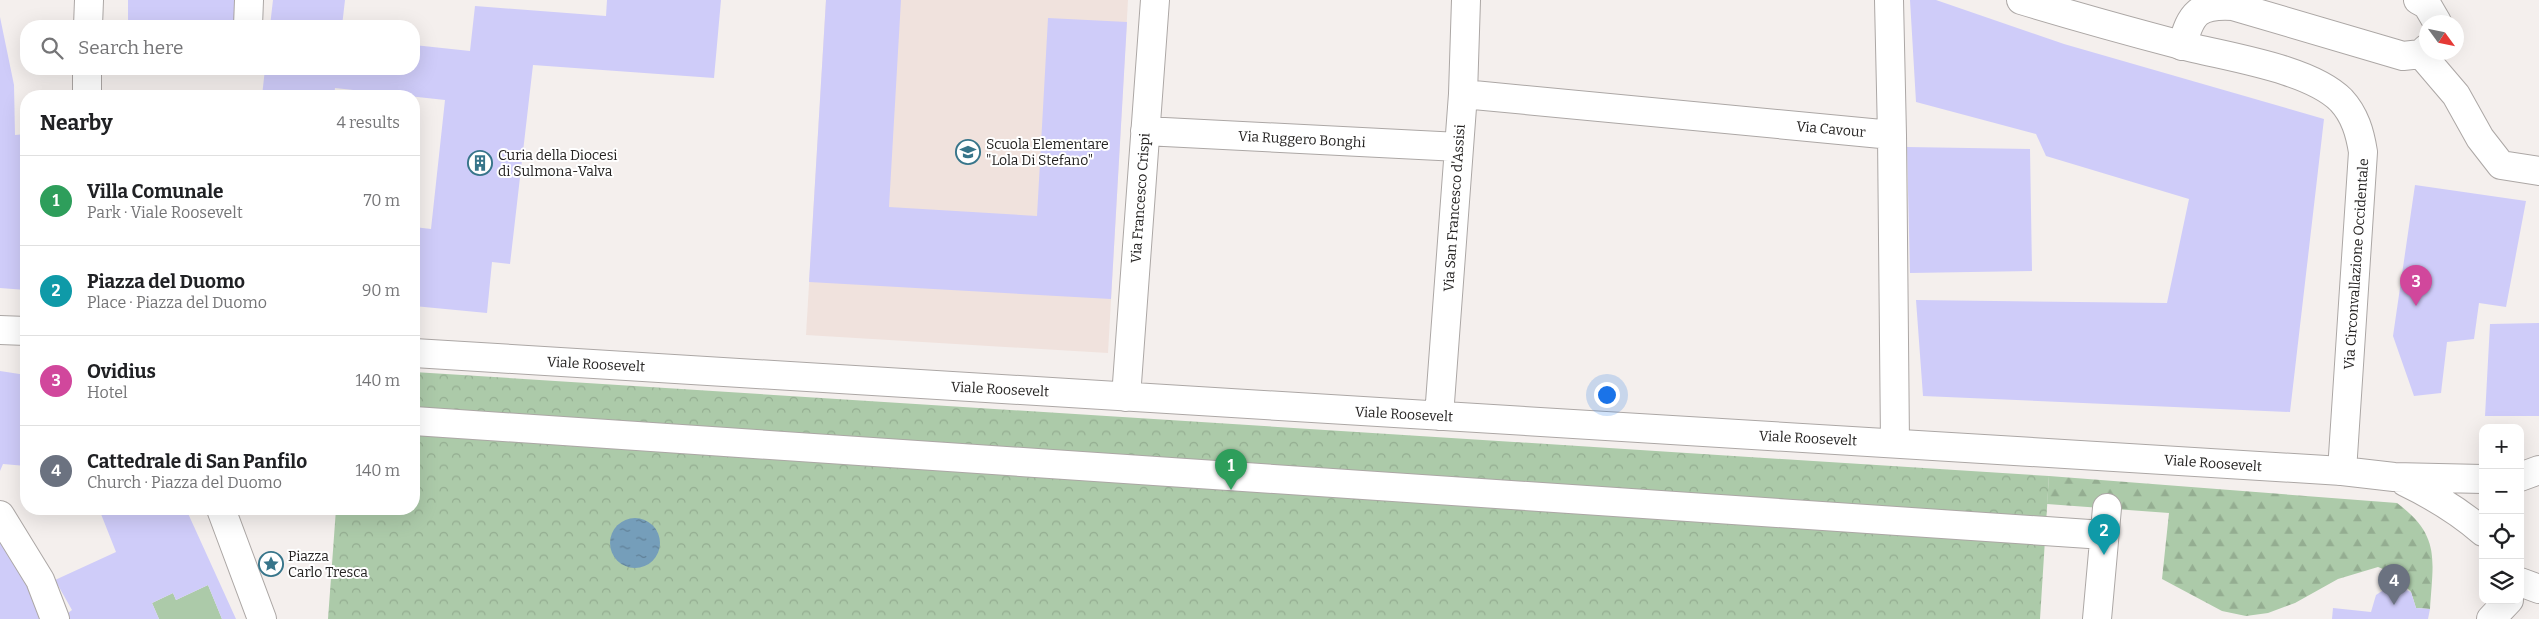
<!DOCTYPE html>
<html lang="en">
<head>
<meta charset="utf-8">
<style>
  body { margin:0; font-family:Bitter,serif; background:#f6f6f6; color:#202124 }
  .controls { position:absolute; right:15px; bottom:15px; display:grid; overflow:hidden; border-radius:10px; box-shadow:0 5px 20px #0002 }
  .controls button { width:45px; height:45px; display:grid; place-items:center; padding:0; border:0; border-bottom:1px solid #e0e0e0; background:#fff; color:#202124; font:25px sans-serif }
  .compass { position:absolute; left:2419px; top:15px; width:45px; height:45px; border-radius:50%; background:#fff; box-shadow:0 5px 20px #0002; rotate:123deg }
  .you { position:absolute; left:1606px; top:394px; width:18px; height:18px; margin:-12px; border:4px solid #fff; border-radius:50%; background:#1a73e8; box-shadow:0 0 0 8px #1a73e833 }
  .badge { display:grid; place-items:center; width:32px; height:32px; border-radius:50%; background:#37758a; color:#fff; font-size:16px; font-weight:700 }
  .pin { position:absolute; translate:-50% -41px; filter:drop-shadow(0 1px 2px #0008) }
  .pin::after { content:''; position:absolute; top:26px; width:18px; height:15px; background:inherit; clip-path:polygon(0 0,100% 0,50% 100%) }
  .list { margin:0; padding:0; list-style:none }
  h2 { display:flex; justify-content:space-between; align-items:center; height:65px; margin:0; padding:0 20px; font-size:21px }
  h2 small { font-size:16px; font-weight:400; color:#757577 }
  .list li { display:grid; grid-template-columns:32px 1fr auto; gap:15px; align-items:center; box-sizing:border-box; height:90px; padding:0 20px; border-top:1px solid #e0e0e0 }
  .list b { display:block; font-size:19px; white-space:nowrap }
  .list p { margin:0; font-size:16px; white-space:nowrap; color:#757577 }
  .list em { font-size:16px; font-style:normal; color:#757577 }
  .icon { flex:none; width:28px; height:28px; fill:none; stroke:currentColor; stroke-width:2; stroke-linecap:round; stroke-linejoin:round }
  .map { position:relative; flex:none; width:2539px; height:619px; overflow:hidden }
  .search { position:absolute; background:#fff; box-shadow:0 5px 20px #0002; left:20px; top:20px; width:400px; height:55px; display:flex; align-items:center; gap:12px; box-sizing:border-box; padding:0 18px; border-radius:20px; color:#757577; font-size:19px }
  .panel { position:absolute; background:#fff; box-shadow:0 5px 20px #0002; left:20px; top:90px; width:400px; height:425px; border-radius:20px }
  .map>svg:first-child { display:block }
</style>
</head>
<body>
<div class="map">
<svg width="2539" height="619" viewBox="0 0 2539 619">
  <defs>
    <pattern id="forest-firs" width="22" height="20" patternUnits="userSpaceOnUse" patternTransform="scale(1.25)"><rect width="22" height="20" fill="#accaa9"/><path d="M5 1l3.5 6h-7zM16 11l3.5 6h-7z" fill="#94ad91"/></pattern>
    <pattern id="park-crowns" width="20" height="18" patternUnits="userSpaceOnUse" patternTransform="scale(1.25)"><rect width="20" height="18" fill="#accaa9"/><path d="M2 6a3 3 0 1 1 6 0M12 15a3 3 0 1 1 6 0" fill="none" stroke="#94ad91"/></pattern>
    <pattern id="water-ripples" width="26" height="14" patternUnits="userSpaceOnUse" patternTransform="scale(1.25)"><rect width="26" height="14" fill="#759eba"/><path d="M2 4q2-2 4 0t4 0M15 11q2-2 4 0t4 0" fill="none" stroke="#608097"/></pattern>
  </defs>
  <rect width="100%" height="100%" fill="#f4efed"/>
  <!-- built -->
  <path fill="#f0e2dd" d="M826,0H1128L1108,353L806,335Z"/>
  <!-- green -->
  <path fill="#accaa9" d="M208,585L222,619H159L152,603L173,593L176,600Z"/>
  <!-- forest -->
  <path fill="url(#forest-firs)" d="M2049,476L2397,503C2441,536 2433,559 2430,609L2416,608L2411,592L2393,573L2378,567L2338,579L2295,603L2268,613L2246,616L2222,611L2162,579L2169,513L2047,504Z"/>
  <!-- park -->
  <path fill="url(#park-crowns)" d="M414,372L2049,476L2040,619H328L336,509H414Z"/>
  <!-- water -->
  <path fill="url(#water-ripples)" d="M610 543a25 25 0 1 1 50 0a25 25 0 1 1-50 0Z"/>
  <!-- building -->
  <path fill="#cfccf9" d="M128,0H237L236,26H128Z
    M273,0H345L342,26H270Z
    M607,0H721L714,78L533,65L510,264L492,262L487,313L414,306V227L431,229L445,100L335,88L334,96H262L265,69H414V45L470,51L475,6L606,16Z
    M826,0H901L889,207L1037,216L1048,18L1127,22L1111,299L809,282Z
    M1910,0H1936L2064,44L2324,119L2290,412L1923,396L1916,300L2167,303L2189,199L2046,156L2036,134L1916,102Z
    M0,17L14,85L15,135L26,134V290L0,288Z
    M1907,147L2030,149L2032,271L1910,273Z
    M2415,185L2526,201L2506,307L2479,303L2474,339L2447,342L2441,393L2414,396L2393,336Z
    M2539,323V416H2485L2490,324Z
    M0,371L26,375V466L3,464L0,471Z
    M99,509H186L236,619H222L208,585L176,600L173,593L152,603L159,619H65L64,616L72,610L55,580L116,552Z
    M0,530L47,619H0Z
    M2397,586L2411,592L2416,608L2430,609L2428,619H2332L2333,608L2371,612L2376,595L2388,587Z"/>
  <g fill="none" stroke-linecap="round" stroke-linejoin="round">
    <defs>
      <path id="minor" d="M1889,0L1892,135
        M2418,0L2427,5L2437,22
        M88,26L89,0
        M248,26L249,0
        M2182,46C2191,13 2198,4 2233,6L2403,56L2421,54L2426,49
        M2421,54L2456,95L2480,138L2501,165L2539,171
        M1463,94L1892,135L1895,443
        M87,96V69
        M1145,131L1459,147
        M0,330L26,331
        M414,353L2342,471
        M1126,397L1155,0
        M1439,416L1463,94L1466,0
        M414,421L2104,535
        M221,509L262,619
        M0,515L40,580L55,619
        M2097,619L2107,508
        M2491,619L2509,600"/>
      <path id="major" d="M2021,0C2074,16 2128,31 2181,45C2226,57 2309,68 2341,100C2355,115 2360,133 2363,152L2342,471L2394,477L2483,479
        M2520,477L2539,470
        M2405,482C2434,496 2459,511 2483,532
        M2520,582L2539,589"/>
    </defs>
    <!-- minor casing -->
    <use href="#minor" stroke="#aca7a5" stroke-width="30"/>
    <!-- major casing -->
    <use href="#major" stroke="#aca7a5" stroke-width="30"/>
    <!-- minor -->
    <use href="#minor" stroke="#fff" stroke-width="28"/>
    <!-- major -->
    <use href="#major" stroke="#fff" stroke-width="28"/>
  </g>
  <!-- icons -->
  <defs>
    <symbol id="school-ring" viewBox="-11 -11 22 22"><circle r="9.5" fill="#fff" stroke="#37758a" stroke-width="1.5"/><path d="M0-5L7-2L0 1L-7-2ZM-4 1L0 2.5L4 1V4Q0 6-4 4Z" fill="#37758a"/></symbol>
    <symbol id="building-ring" viewBox="-11 -11 22 22"><circle r="9.5" fill="#fff" stroke="#37758a" stroke-width="1.5"/><path d="M-4-6H4V6H1V3H-1V6H-4ZM-2.5-4.3h1.7v1.8h-1.7ZM.8-4.3h1.7v1.8H.8ZM-2.5-1h1.7V.8h-1.7ZM.8-1h1.7V.8H.8Z" fill="#37758a"/></symbol>
    <symbol id="sight-ring" viewBox="-11 -11 22 22"><circle r="9.5" fill="#fff" stroke="#37758a" stroke-width="1.5"/><path d="M0-6L1.8-2.2L6-1.7L2.9 1.2L3.7 5.4L0 3.3L-3.7 5.4L-2.9 1.2L-6-1.7L-1.8-2.2Z" fill="#37758a"/></symbol>
  </defs>
  <g fill-rule="evenodd">
    <use href="#school-ring" x="954" y="138" width="28" height="28"/>
    <use href="#building-ring" x="466" y="149" width="28" height="28"/>
    <use href="#sight-ring" x="257" y="550" width="28" height="28"/>
  </g>
  <g text-anchor="middle" stroke-width="4" stroke-linejoin="round" paint-order="stroke">
    <!-- street labels -->
    <g font-size="14" fill="#242221" stroke="#fff">
      <text transform="translate(1831 129) rotate(5)" y="5">Via Cavour</text>
      <text transform="translate(1302 139) rotate(3)" y="5">Via Ruggero Bonghi</text>
      <text transform="translate(1140 198) rotate(-86)" y="5">Via Francesco Crispi</text>
      <text transform="translate(1454 208) rotate(-86)" y="5">Via San Francesco d'Assisi</text>
      <text transform="translate(2356 264) rotate(-86)" y="5">Via Circonvallazione Occidentale</text>
      <text transform="translate(596 364) rotate(3)" y="5">Viale Roosevelt</text>
      <text transform="translate(1000 389) rotate(3)" y="5">Viale Roosevelt</text>
      <text transform="translate(1404 414) rotate(3)" y="5">Viale Roosevelt</text>
      <text transform="translate(1808 438) rotate(3)" y="5">Viale Roosevelt</text>
      <text transform="translate(2213 463) rotate(4)" y="5">Viale Roosevelt</text>
    </g>
    <!-- poi labels -->
    <g font-size="14" fill="#242221" stroke="#fff" text-anchor="start">
      <text x="986" y="149">Scuola Elementare<tspan x="986" dy="16">"Lola Di Stefano"</tspan></text>
      <text x="498" y="160">Curia della Diocesi<tspan x="498" dy="16">di Sulmona-Valva</tspan></text>
      <text x="288" y="561">Piazza<tspan x="288" dy="16">Carlo Tresca</tspan></text>
    </g>
  </g>
</svg>
<div class="controls">
<button>+</button>
<button>−</button>
<button><svg class="icon" aria-label="locate" viewBox="0 0 24 24"><circle cx="12" cy="12" r="6"/><path d="M12 2v4M12 18v4M2 12h4M18 12h4"/></svg></button>
<button><svg class="icon" aria-label="layers" viewBox="0 0 24 24"><path d="M12 4l9 5-9 5-9-5zM3 14l9 5 9-5"/></svg></button>
</div>
<svg class="compass" viewBox="-18 -18 36 36"><path d="M0-13l5 13h-10z" fill="#e53935"/><path d="M0 13l5-13h-10z" fill="#757577"/></svg>
<div class="you"></div>
<div class="pin badge" style="left:1231px;top:490px;background:#2e9e5b">1</div>
<div class="pin badge" style="left:2104px;top:555px;background:#0f9aa8">2</div>
<div class="pin badge" style="left:2416px;top:306px;background:#d1479c">3</div>
<div class="pin badge" style="left:2394px;top:605px;background:#6b7280">4</div>
<div class="search"><svg class="icon" aria-label="search" viewBox="0 0 24 24"><circle cx="10" cy="10" r="6"/><path d="M15 15l6 6"/></svg>Search here</div>
<section class="panel">
<h2>Nearby<small>4 results</small></h2>
<ul class="list">
<li><span class="badge" style="background:#2e9e5b">1</span><div><b>Villa Comunale</b><p>Park · Viale Roosevelt</p></div><em>70 m</em></li>
<li><span class="badge" style="background:#0f9aa8">2</span><div><b>Piazza del Duomo</b><p>Place · Piazza del Duomo</p></div><em>90 m</em></li>
<li><span class="badge" style="background:#d1479c">3</span><div><b>Ovidius</b><p>Hotel</p></div><em>140 m</em></li>
<li><span class="badge" style="background:#6b7280">4</span><div><b>Cattedrale di San Panfilo</b><p>Church · Piazza del Duomo</p></div><em>140 m</em></li>
</ul>
</section>
</div>
</body>
</html>
